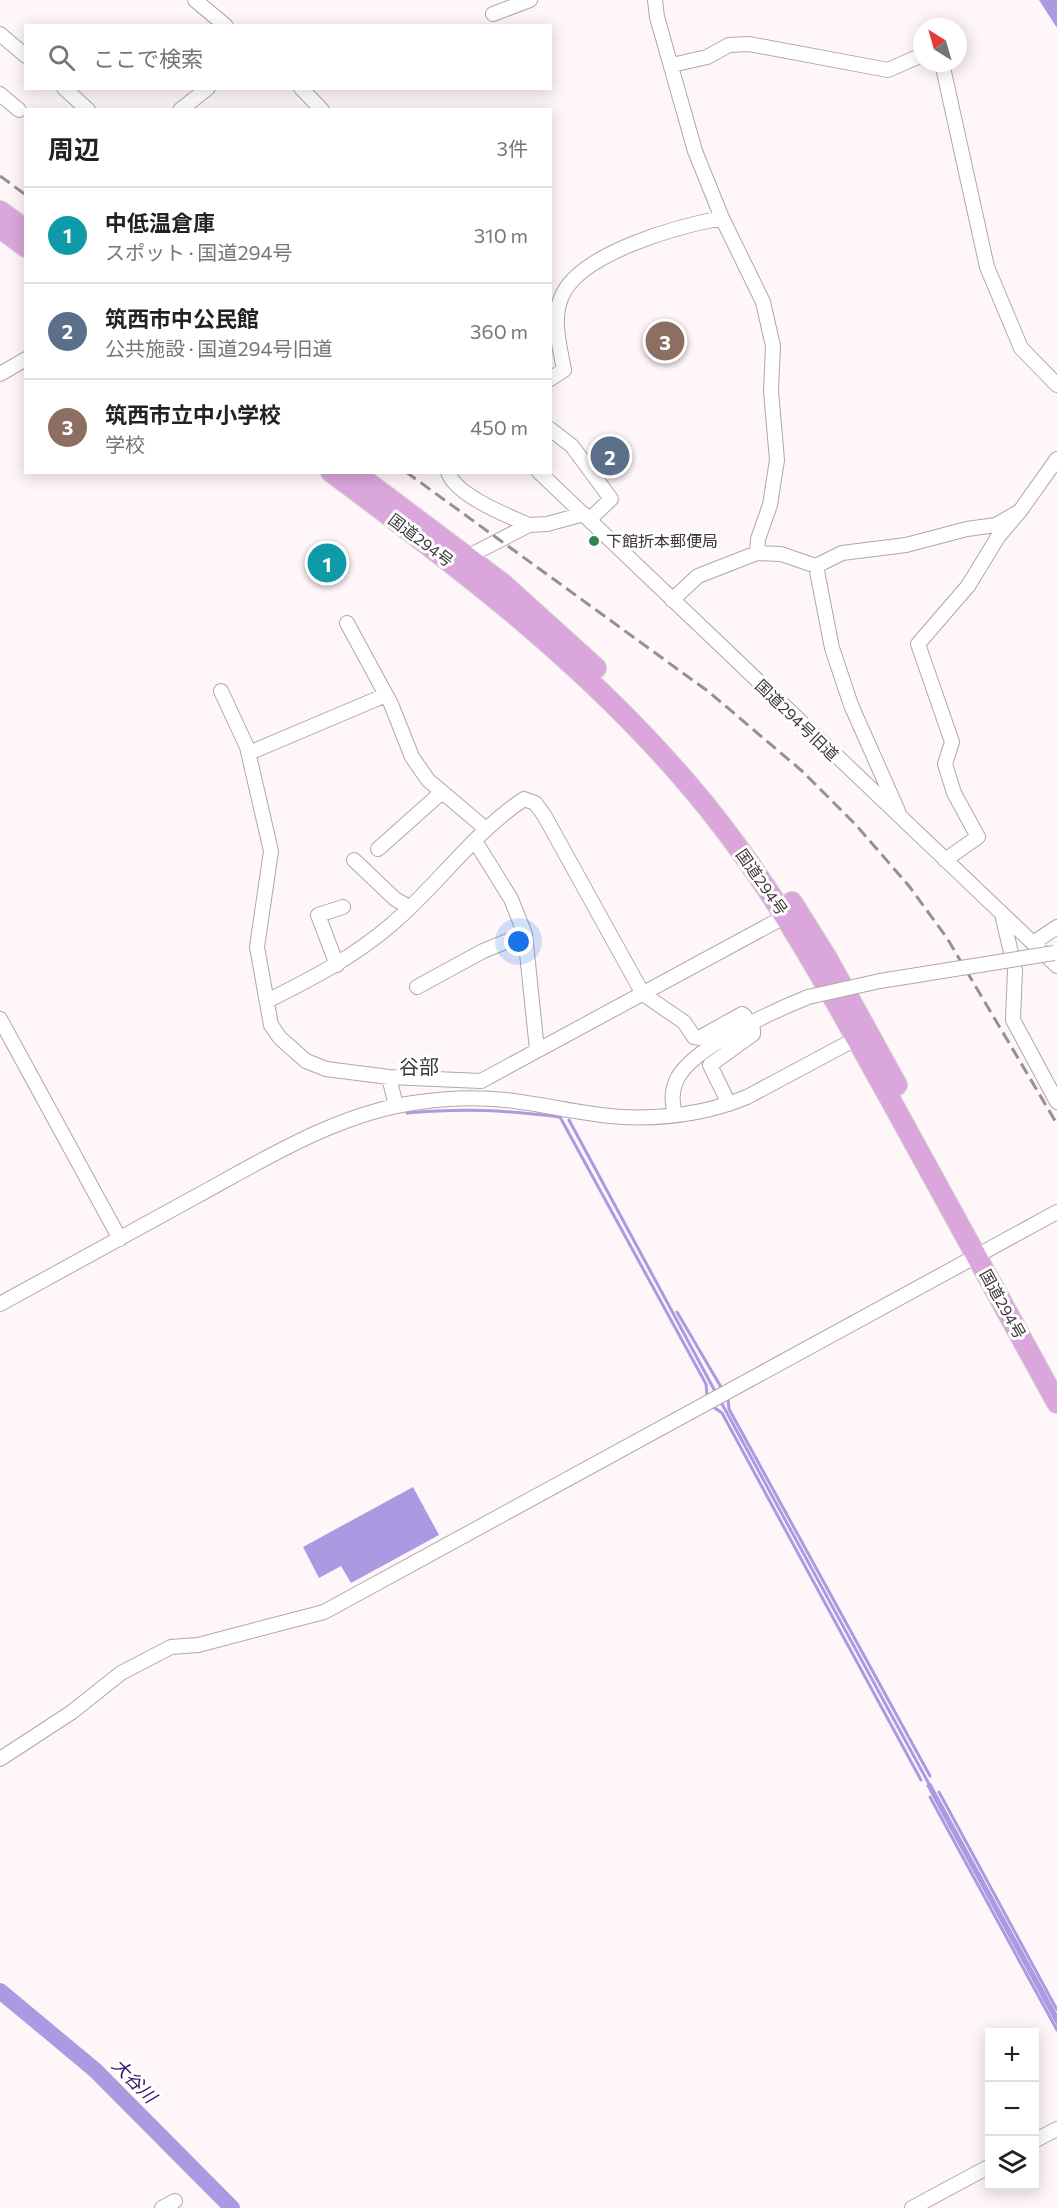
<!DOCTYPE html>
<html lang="ja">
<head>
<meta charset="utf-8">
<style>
  body { margin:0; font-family:Commissioner,"Noto Sans JP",sans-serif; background:#f2f2f2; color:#222 }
  .controls { position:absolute; right:18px; bottom:18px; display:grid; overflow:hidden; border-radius:0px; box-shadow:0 3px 15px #0003 }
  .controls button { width:54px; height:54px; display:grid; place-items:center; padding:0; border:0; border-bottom:2px solid #e0e0e0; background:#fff; color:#222; font:30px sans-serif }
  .compass { position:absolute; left:913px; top:18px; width:54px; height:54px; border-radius:50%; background:#fff; box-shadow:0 3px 15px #0003; rotate:323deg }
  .you { position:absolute; left:519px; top:942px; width:21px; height:21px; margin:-15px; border:4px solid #fff; border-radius:50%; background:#1a73e8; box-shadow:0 0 0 9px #1a73e833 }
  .badge { display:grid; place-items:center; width:39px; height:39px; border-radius:50%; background:#db2777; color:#fff; font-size:20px; font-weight:700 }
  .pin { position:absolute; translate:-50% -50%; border:3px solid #fff; box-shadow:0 2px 6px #0006 }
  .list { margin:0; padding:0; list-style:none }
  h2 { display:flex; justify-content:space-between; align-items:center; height:78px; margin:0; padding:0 24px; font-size:26px }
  h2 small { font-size:20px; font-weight:400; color:#767676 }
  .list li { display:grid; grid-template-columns:39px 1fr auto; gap:18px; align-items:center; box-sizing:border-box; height:96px; padding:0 24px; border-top:2px solid #e0e0e0 }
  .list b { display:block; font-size:22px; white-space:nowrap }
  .list p { margin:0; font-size:20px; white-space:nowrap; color:#767676 }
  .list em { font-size:20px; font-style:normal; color:#767676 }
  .icon { flex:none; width:33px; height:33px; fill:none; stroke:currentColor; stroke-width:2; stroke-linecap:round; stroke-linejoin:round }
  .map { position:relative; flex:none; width:1057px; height:2208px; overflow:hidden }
  .search { position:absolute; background:#fff; box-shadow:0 3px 15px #0003; left:24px; top:24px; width:528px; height:66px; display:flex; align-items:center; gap:15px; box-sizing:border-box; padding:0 21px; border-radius:0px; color:#767676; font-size:22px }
  .panel { position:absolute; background:#fff; box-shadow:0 3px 15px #0003; left:24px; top:108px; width:528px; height:366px; border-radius:0px }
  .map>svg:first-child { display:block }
</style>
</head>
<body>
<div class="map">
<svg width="1057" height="2208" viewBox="0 0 1057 2208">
  <rect width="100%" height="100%" fill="#fff6f9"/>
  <!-- water -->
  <path fill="#ab9ae2" d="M1039,0H1057V28Z
    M413,1487L439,1535L351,1583L341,1566L319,1578L303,1547Z
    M931,1783L1057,2014V2026L926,1785Z"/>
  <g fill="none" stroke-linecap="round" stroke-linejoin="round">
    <!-- stream -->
    <path stroke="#ab9ae2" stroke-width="3" d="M407,1113C464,1108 504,1110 560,1117L706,1384L707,1396
      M569,1120L716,1393
      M677,1312L721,1387
      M728,1399L729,1409L930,1776
      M721,1402L929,1784
      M712,1406L722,1413L921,1780
      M939,1792L1057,2010
      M930,1797L1057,2030"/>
    <!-- river -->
    <path stroke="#ab9ae2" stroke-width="16" d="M0,1991L95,2070L232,2208"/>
    <defs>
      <path id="minor" d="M195,0L226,26
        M655,0L657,17L695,151L722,218L763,302L773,346L771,391L777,460L770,505L758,539L757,553
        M493,14L530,0
        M0,34L26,56
        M942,63L987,267L1021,348L1057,385
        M672,65L707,57L729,45L749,44L888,70L922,55
        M64,88L88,110
        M301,88L322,110
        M0,94L19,110
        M180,110L208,88
        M0,374L26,359
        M550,379L564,370C560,347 552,321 561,298C578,253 679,226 722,218
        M550,429L572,446L611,499L590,519
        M448,472C455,495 508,516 529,525
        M539,472L1057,966
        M461,560L529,525L547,524L584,514
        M816,566L842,553L906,545L967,529L996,525L1020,511L1057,459
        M816,566L832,648L851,705L898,811
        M672,600L698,576L757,553L781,554L816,566
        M347,623L391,704L412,757L428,780L486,829
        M221,691L247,747L271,851L257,947L271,1025L280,1038L306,1061L326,1069L389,1077L481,1081L786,916
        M249,753L386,695
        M475,841L511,899L525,934L537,1050
        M378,849L442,792
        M354,860L395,899L409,907
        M945,860L978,837L954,793L945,764L952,742L918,644L968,586L998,537L1020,511
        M1002,914L1015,970L1013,1020L1057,1102
        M1033,943L1057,927
        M337,965L318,915L343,907
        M417,987L483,951L525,934
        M267,1001C311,979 354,957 392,924C438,885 473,833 524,799L535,803L544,815L643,994L684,1022L694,1037L699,1038L742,1014L745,1016
        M0,1019L120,1239
        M389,1077L396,1106
        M729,1104L710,1065L753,1034V1030
        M675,1115C672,1102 671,1092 677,1079C693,1047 774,1011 808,997
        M0,1304C65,1269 130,1233 195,1197C265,1159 339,1112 420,1102C448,1098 477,1097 506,1100C545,1104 583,1115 623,1117C665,1119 708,1113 747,1097L863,1035
        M0,1759L72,1712L121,1673L171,1647L198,1645L324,1612L1057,1212
        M1034,2141L1057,2129
        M162,2208L175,2201
        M912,2208L990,2166"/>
      <path id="highway" d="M0,211L26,230
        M0,228L26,247
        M331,472C460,568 583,661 688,784C770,879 828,988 889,1097C945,1199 1001,1301 1057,1403
        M354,472L502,583L596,668
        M792,902L827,958L897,1085"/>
    </defs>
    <!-- minor casing -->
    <use href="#minor" stroke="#b2a7aa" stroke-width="16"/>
    <!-- highway casing -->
    <use href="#highway" stroke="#d4d3d4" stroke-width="22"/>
    <!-- minor -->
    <use href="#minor" stroke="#fff" stroke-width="14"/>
    <!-- highway -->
    <use href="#highway" stroke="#dba6dc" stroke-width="20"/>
    <!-- rail -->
    <path stroke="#979093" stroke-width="3" stroke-dasharray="12 6" stroke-linecap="butt" d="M0,176L26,195
      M406,472L709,692L802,771L856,825L909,886L947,938L1057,1124"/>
    <defs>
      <path id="minor-bridge" d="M808,997L880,981L1054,953"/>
    </defs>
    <!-- minor-bridge casing -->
    <use href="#minor-bridge" stroke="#b2a7aa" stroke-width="16" stroke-linecap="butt"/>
    <!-- minor-bridge -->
    <use href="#minor-bridge" stroke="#fff" stroke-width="14"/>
  </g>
  <!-- markers -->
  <circle fill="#338354" stroke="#fff" stroke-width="2" cx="594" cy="541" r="6"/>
  <g text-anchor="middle" stroke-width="6" stroke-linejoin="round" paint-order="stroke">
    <!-- street labels -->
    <g font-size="16" fill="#3d383a" stroke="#fff">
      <text transform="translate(421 540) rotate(37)" y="6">国道294号</text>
      <text transform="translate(797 720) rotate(44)" y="6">国道294号旧道</text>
      <text transform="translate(762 882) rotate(55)" y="6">国道294号</text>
      <text transform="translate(1003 1304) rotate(61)" y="6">国道294号</text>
    </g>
    <!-- poi labels -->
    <g font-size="16" fill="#3d383a" stroke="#fff" text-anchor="start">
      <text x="606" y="547">下館折本郵便局</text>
    </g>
    <!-- water labels -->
    <g font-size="18" font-style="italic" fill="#341367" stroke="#fff">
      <text transform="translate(134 2081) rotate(45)" y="6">大谷川</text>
    </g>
    <!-- quarter labels -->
    <g font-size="20" fill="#3d383a" stroke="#fff">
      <text x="419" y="1074">谷部</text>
    </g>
  </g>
</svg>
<div class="controls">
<button>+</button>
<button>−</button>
<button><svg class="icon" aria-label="layers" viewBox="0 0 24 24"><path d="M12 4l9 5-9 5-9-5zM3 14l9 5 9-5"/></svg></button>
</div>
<svg class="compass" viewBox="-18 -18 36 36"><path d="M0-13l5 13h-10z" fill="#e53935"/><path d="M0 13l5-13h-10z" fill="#767676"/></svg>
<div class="you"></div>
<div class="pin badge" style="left:327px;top:563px;background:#0f9aa8">1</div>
<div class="pin badge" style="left:610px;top:456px;background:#5c6f8a">2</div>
<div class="pin badge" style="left:665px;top:341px;background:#8d6e63">3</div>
<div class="search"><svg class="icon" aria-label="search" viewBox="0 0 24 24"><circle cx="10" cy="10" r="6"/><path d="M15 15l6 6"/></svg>ここで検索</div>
<section class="panel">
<h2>周辺<small>3件</small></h2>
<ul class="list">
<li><span class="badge" style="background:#0f9aa8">1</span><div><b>中低温倉庫</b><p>スポット · 国道294号</p></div><em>310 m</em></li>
<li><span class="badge" style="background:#5c6f8a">2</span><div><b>筑西市中公民館</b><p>公共施設 · 国道294号旧道</p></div><em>360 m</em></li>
<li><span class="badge" style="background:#8d6e63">3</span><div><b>筑西市立中小学校</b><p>学校</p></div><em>450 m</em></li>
</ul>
</section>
</div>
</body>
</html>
